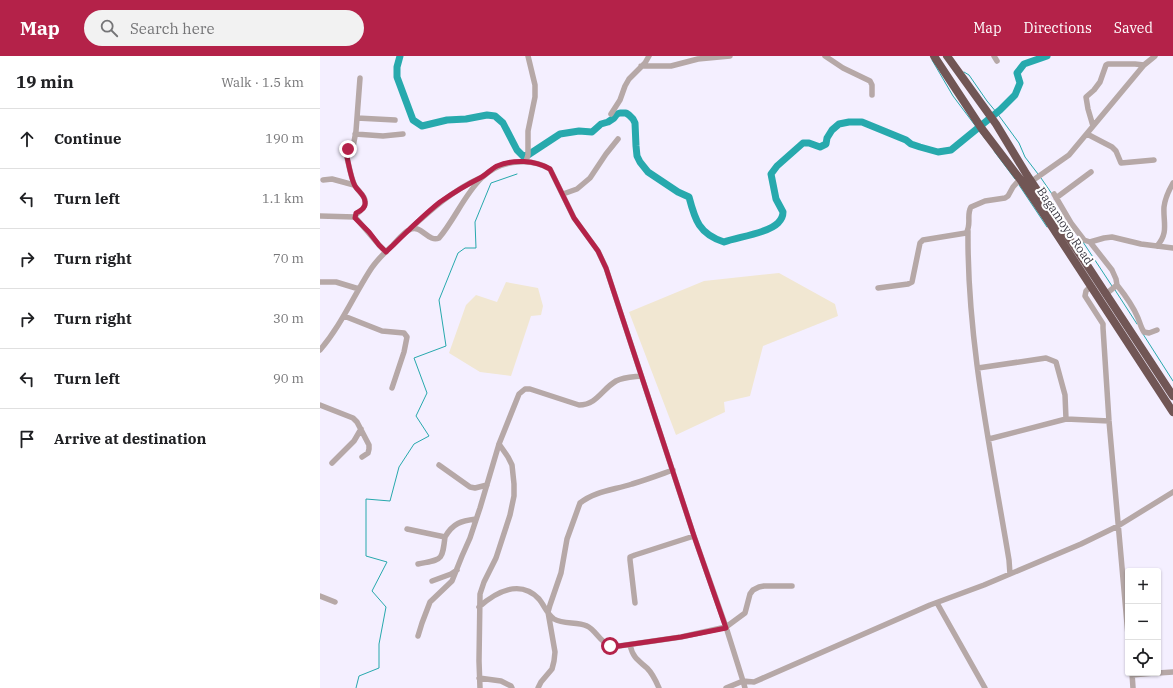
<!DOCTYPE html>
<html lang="en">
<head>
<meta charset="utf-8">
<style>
  body { margin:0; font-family:"IBM Plex Serif",serif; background:#f2f2f2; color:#202124 }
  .controls { position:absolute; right:12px; bottom:12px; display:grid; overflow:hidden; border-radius:4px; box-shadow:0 1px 3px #0004 }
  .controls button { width:36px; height:36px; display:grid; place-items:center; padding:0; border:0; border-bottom:1px solid #e0e0e0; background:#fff; color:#202124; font:20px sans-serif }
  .stop { position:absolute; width:12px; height:12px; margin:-9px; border:3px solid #b42249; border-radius:50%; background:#fff }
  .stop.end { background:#b42249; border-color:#fff; box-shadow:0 1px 4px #0008 }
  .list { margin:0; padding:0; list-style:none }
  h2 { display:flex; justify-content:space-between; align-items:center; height:52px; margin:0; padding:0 16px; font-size:17px }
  h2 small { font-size:13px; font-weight:400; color:#757577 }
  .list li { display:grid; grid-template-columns:26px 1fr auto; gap:12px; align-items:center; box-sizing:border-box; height:60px; padding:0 16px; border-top:1px solid #e0e0e0 }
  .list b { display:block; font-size:15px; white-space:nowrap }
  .list em { font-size:13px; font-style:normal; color:#757577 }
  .icon { flex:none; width:22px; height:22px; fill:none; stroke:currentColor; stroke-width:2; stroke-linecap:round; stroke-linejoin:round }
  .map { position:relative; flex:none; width:853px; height:632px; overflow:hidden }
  header { display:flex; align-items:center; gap:24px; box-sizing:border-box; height:56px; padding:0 20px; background:#b42249; color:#fff }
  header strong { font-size:19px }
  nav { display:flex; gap:22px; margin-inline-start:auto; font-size:14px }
  .search { width:280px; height:36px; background:#f2f2f2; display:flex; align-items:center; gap:10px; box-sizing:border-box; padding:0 14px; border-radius:22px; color:#757577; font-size:15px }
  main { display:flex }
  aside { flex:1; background:#fff }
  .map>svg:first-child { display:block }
</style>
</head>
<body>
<header>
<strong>Map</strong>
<div class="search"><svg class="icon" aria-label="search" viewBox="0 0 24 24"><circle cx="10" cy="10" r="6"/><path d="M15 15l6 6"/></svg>Search here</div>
<nav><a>Map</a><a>Directions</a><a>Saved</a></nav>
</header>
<main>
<aside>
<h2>19 min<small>Walk · 1.5 km</small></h2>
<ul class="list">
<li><svg class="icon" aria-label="ahead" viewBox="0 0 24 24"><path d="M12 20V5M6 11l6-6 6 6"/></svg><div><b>Continue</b></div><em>190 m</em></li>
<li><svg class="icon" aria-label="left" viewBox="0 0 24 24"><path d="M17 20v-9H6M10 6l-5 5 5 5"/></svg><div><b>Turn left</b></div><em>1.1 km</em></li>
<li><svg class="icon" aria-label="right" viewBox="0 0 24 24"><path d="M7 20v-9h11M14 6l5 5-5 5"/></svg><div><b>Turn right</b></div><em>70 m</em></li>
<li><svg class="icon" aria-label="right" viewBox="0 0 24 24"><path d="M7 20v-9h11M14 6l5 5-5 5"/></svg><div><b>Turn right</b></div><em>30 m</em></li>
<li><svg class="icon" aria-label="left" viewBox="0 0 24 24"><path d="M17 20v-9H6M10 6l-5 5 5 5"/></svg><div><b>Turn left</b></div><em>90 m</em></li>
<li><svg class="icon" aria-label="arrive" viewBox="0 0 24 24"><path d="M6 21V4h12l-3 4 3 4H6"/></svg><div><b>Arrive at destination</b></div></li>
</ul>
</aside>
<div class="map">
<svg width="853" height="632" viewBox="0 0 853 632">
  <rect width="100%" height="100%" fill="#f4efff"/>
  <!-- industrial -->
  <path fill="#f1e7d2" d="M459,217L515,248L518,260L443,290L430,340L404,346L405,356L356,379L309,256L384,225Z
    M186,226L218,232L223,250L221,259L211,260L191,320L160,316L129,297L146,249L156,239L177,246Z"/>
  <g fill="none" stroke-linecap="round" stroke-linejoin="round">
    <!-- stream -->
    <path stroke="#27a9ad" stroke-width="1" d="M612,4L633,40L666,84
      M644,16L649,19L667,45L677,57L699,87L705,101L718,118
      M674,95L695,123
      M721,122L732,138
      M699,129L727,171
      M763,186L792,230
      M795,234L817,268
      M823,278L853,325
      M36,632L39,620L59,612V588L66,551L52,535L67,506L46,500V443L70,445L79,411L94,388L109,380L96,360L107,337L94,302L126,290L119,244L138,197L145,192H156L155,166L171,127L197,118"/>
    <!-- river -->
    <path stroke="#27a9ad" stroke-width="7" d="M80,0L77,11V21L93,64L102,70L127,64L146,63L167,59L175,60L183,67L197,94L203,100L208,99L240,78L259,75L272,76L281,68L288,66L294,62L297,58L300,57H306L309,59L313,63L315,67L316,90L317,100L320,106L328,116L358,136L369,141C375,164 379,178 404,186C418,181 448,177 458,167C461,164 463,160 463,156L456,143L451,118L457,110L483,87H489L500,91L506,88L507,82L512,74L519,68L529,66H542L586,84L591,88L600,91L618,96L631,94L680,54L695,39L700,27L697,17L704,8L727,0"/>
    <!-- minor -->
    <path stroke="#b6a8a7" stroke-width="5.5" d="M505,0L523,12L550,25L552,29V39
      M674,0L677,5
      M321,10H351L378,3L410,0
      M40,22L36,75L33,91L27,93L26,97C28,105 31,123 35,130C39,136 47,141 45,149C43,155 37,155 35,161L59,189L66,196
      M291,58L300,44L305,30L309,23L325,7L329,0
      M37,62L75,64
      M773,70L768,53L766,41L774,34L780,26L786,9L788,8H815L824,9
      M35,78L63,80L83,78
      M767,78L792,91L796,95L801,107L834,104
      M206,105L208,99V75L215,41V29L208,0
      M3,124L12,123L34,129
      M712,125L749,99L824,9L835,0
      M243,138L257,133L270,122L286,98L298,83
      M734,138L751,167L764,184L770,186L792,214L796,223L797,229L786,238
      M736,142L771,116
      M0,160L35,161
      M90,173C111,154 133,134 160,122
      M648,175C647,286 671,395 689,504L690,518
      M770,186L784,182L792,181L821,188L853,192
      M837,190C849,177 843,166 844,151C845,142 849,134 853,127
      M0,226H16L39,233
      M797,229C805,239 813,250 818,262C820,267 821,272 824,276L829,277L837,274
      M771,230L766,235L765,240L783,268V272L789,365L808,579
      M558,232L588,228L592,226L600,187L603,184L646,177C652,169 646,159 651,151L665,145L685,142L688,140L693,131L700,123
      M24,260L62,275L84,277L87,281L84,296L72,332
      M0,294C20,271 32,243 49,216C55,206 64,197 73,189C78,184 83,177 89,174C101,167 108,187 119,182C143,154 154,108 198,106C210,105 220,107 230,113L254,162L278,195L286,212L374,480L406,571L423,625L434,626L610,549L664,529L761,488L798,470L853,436
      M658,312L726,302L736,306L745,339L746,363
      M0,349L33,362L37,366L49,389V393L48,397L42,401
      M669,383L746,363L789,365
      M12,407L34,385L41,373
      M119,409L150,431L155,432L167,429
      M87,473L125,481C133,467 141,465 156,463
      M98,508C122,503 122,506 125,481
      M112,525L131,518L137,514
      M0,540L15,546
      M315,547L310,504V501L315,499L374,480
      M617,547L665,632
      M159,551C176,536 200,523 219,543C224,549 227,558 234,563C244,569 257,565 267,570C276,574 280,587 290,589C293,590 297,590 299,590L361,581L406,571L425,557L430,538L433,534L439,531L444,530H472
      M98,580L102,567L110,546L132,525L142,500L150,482L160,452L179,388L199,338L205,333H210L259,349C277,349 282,333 296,325C304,321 313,321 321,320
      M310,589C313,602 318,604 327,612C333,618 336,625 339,632
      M812,617L813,632
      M838,617L853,616
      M812,619L834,617
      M159,622L181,625L191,630L192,632
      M160,632L159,605L160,538L164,526L176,502L190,459L194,440V428L192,409L188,401L179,388
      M218,632L221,626L232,613L234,605L235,596L228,556L230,549L241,517L247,483L260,447C275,435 294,434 312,428C326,424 339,419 353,414
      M406,632L423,625L425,632"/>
    <!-- highway -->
    <path stroke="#715655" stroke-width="8" d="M614,0L662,73L700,123L725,160L853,356
      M627,0L676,68L707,119L765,206L853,340"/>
  </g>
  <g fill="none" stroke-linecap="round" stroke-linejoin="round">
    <!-- route -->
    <path stroke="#b42249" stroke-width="5" d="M28,93L26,94V96C28,105 31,123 35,130C38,135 45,139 45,146C46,152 41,155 36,157L35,162L49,176L59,189L66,196C84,179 101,161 120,146C133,137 146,129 160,122C166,119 171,113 177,110C194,103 215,104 230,113L254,162L278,195L286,212L374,480L406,572L361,581L299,590H290"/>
  </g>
  <g text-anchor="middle" stroke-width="4" stroke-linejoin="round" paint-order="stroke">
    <!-- street labels -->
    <g font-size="12" fill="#393640" stroke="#fff">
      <text transform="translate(745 170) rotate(56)" y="4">Bagamoyo Road</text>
    </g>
  </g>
</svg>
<div class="controls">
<button>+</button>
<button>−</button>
<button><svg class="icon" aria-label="locate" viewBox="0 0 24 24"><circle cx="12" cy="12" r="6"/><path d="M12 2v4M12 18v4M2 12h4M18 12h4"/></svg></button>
</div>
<div class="stop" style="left:290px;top:590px"></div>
<div class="stop end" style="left:28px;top:93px"></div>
</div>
</main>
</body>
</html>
